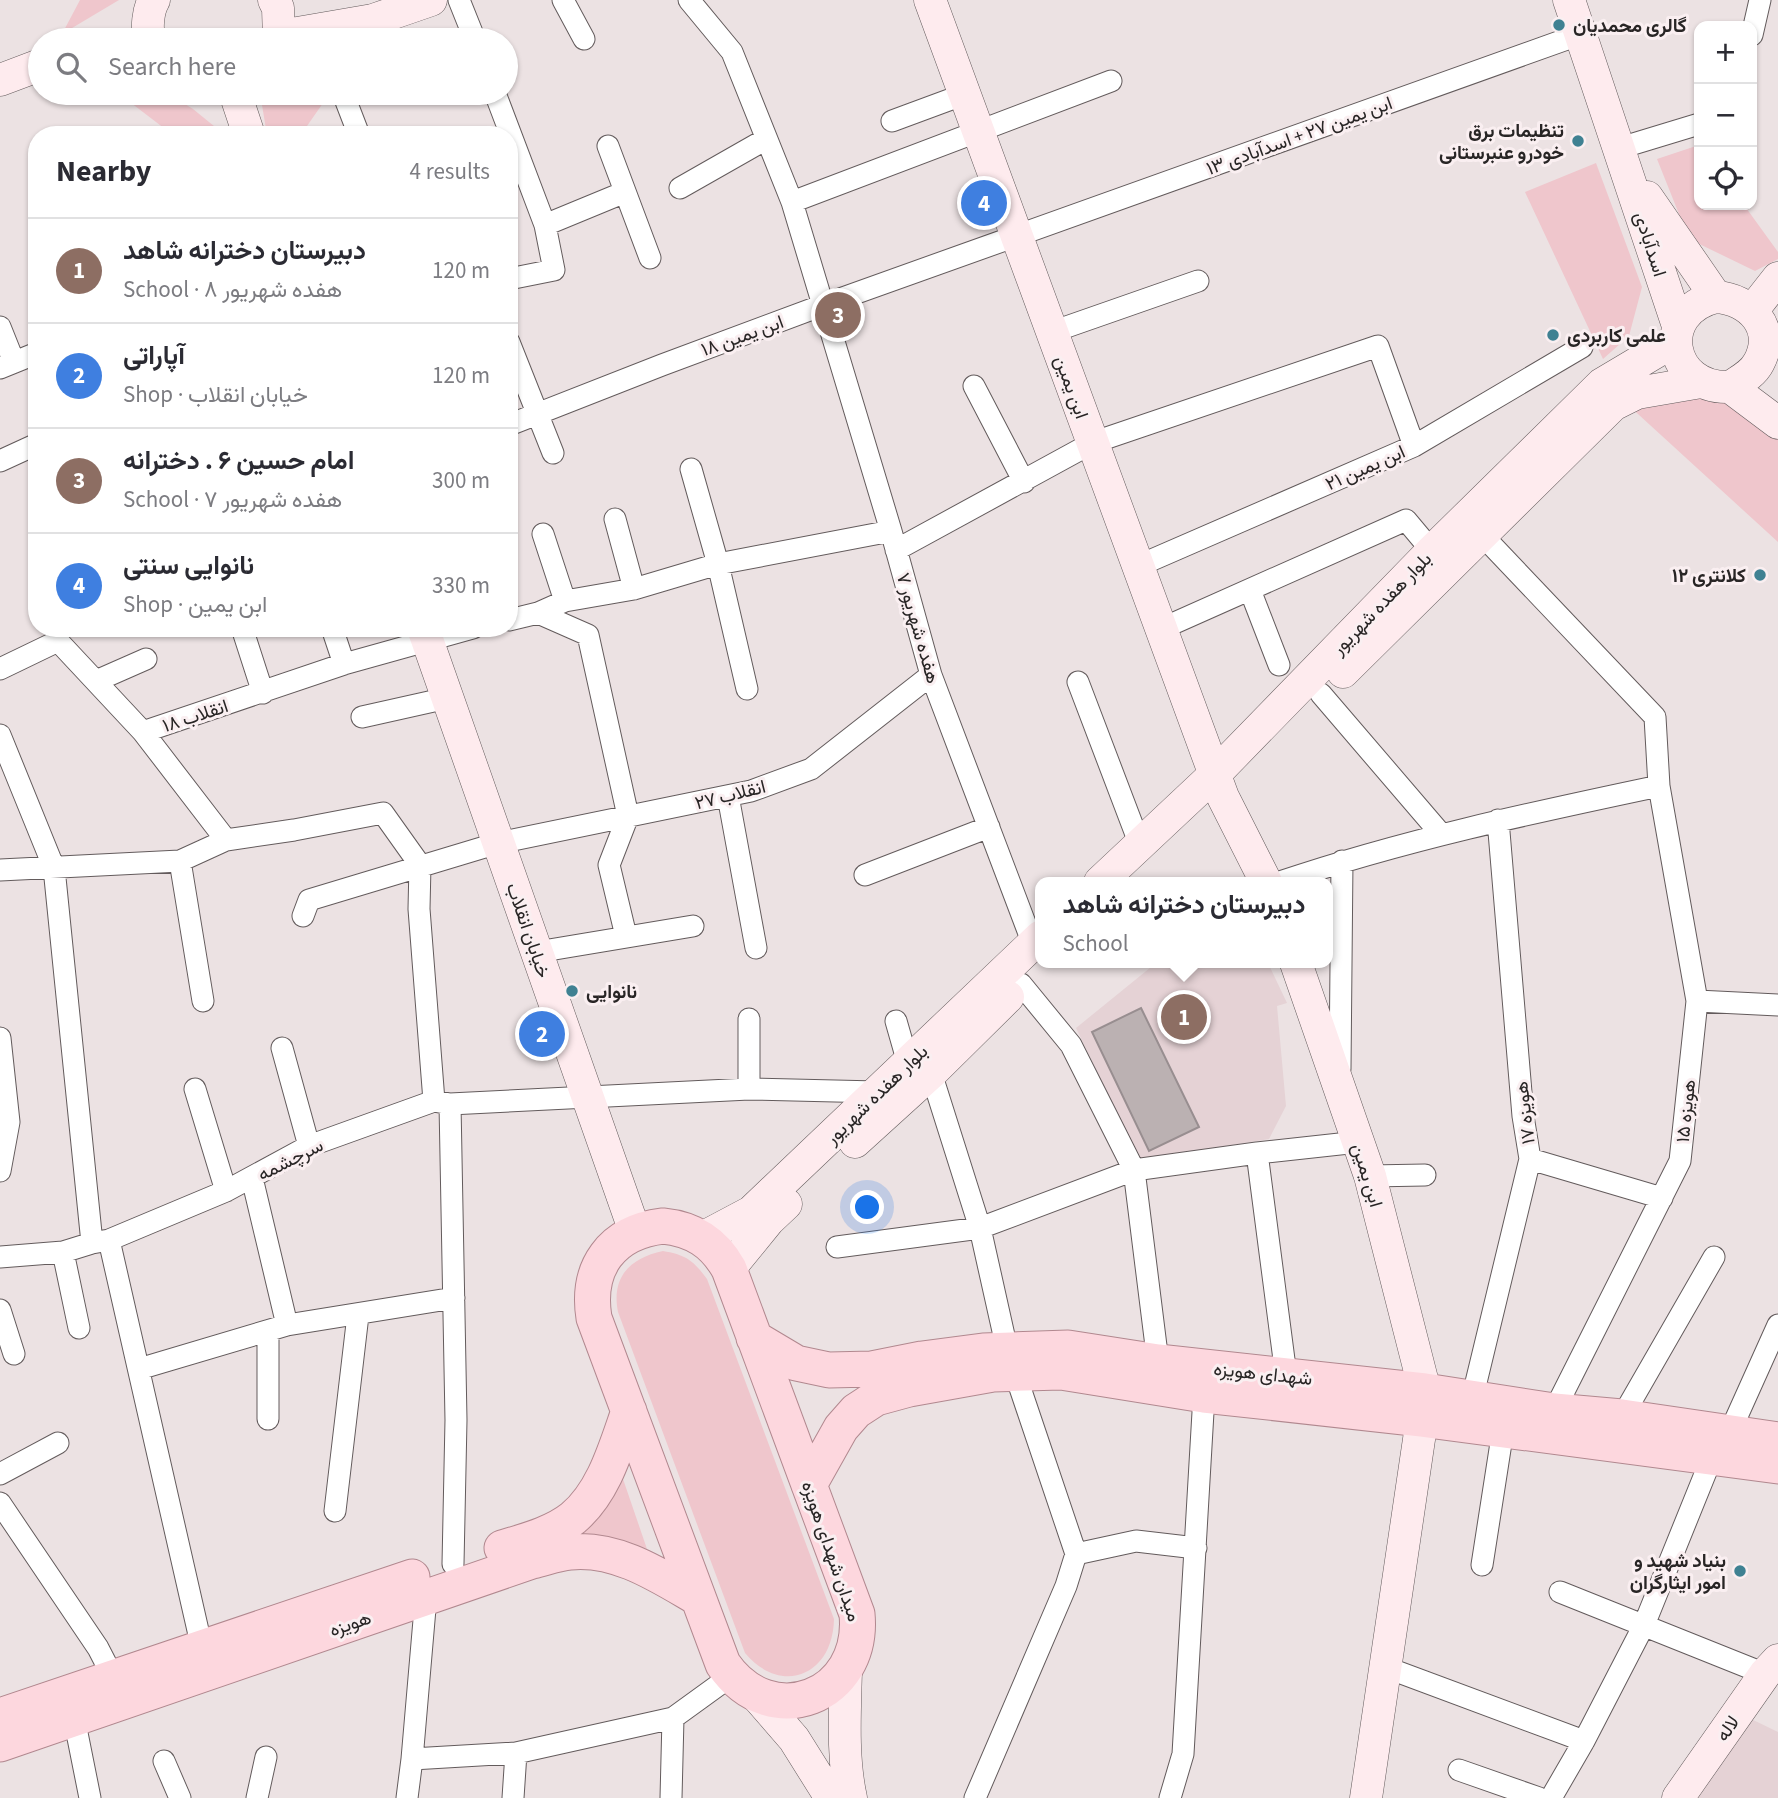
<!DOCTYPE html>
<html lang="en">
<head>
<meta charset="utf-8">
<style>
  body { margin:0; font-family:"Source Sans 3",Vazirmatn,sans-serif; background:#f7f7f7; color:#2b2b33 }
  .controls { position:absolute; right:21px; top:21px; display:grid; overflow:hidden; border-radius:14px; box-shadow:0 2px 5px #0004 }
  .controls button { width:63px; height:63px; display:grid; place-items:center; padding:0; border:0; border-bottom:2px solid #e1e1e2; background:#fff; color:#2b2b33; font:35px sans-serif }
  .you { position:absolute; left:868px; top:1208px; width:24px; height:24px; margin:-18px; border:5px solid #fff; border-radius:50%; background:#1a73e8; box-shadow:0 0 0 10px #1a73e833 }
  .badge { display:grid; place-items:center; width:46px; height:46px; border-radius:50%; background:#ea580c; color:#fff; font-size:23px; font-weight:700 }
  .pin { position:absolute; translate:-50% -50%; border:4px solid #fff; box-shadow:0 2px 7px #0006 }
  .popup { position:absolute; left:1035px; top:877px; width:298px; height:91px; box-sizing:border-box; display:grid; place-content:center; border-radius:14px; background:#fff; filter:drop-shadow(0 2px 5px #0005); font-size:23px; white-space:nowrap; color:#7c7c81 }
  .popup b { font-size:26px; color:#2b2b33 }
  .popup::after { content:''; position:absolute; left:50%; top:100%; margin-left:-14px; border:14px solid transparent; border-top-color:#fff }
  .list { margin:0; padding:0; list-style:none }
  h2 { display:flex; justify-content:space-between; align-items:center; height:91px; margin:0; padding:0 28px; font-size:30px }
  h2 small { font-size:23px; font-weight:400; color:#7c7c81 }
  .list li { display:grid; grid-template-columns:46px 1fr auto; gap:21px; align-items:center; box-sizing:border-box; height:105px; padding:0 28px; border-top:2px solid #e1e1e2 }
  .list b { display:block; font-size:26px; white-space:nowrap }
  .list p { margin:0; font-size:23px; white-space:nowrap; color:#7c7c81 }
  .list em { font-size:23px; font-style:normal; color:#7c7c81 }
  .icon { flex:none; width:38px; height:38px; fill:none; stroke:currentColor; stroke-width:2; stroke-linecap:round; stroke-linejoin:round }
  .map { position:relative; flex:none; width:1778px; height:1798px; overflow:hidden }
  .search { position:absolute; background:#fff; box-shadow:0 2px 5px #0004; left:28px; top:28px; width:490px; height:77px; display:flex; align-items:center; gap:18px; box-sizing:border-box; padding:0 24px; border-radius:38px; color:#7c7c81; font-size:26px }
  .panel { position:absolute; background:#fff; box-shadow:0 2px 5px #0004; left:28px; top:126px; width:490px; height:511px; border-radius:28px }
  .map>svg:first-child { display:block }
</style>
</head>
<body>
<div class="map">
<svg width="1778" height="1798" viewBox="0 0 1778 1798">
  <rect width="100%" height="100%" fill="#ece2e3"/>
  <!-- built -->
  <path fill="#e5d2d5" d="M1156,963H1268L1287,1003L1277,1006L1286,1106L1269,1139L1140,1160L1076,1028Z
    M1747,1717L1778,1732V1798H1688Z"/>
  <!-- green -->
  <path fill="#efc6cc" d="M80,0H119L62,34Z
    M118,93H167L193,109L225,135H173Z
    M266,93H330L307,126L297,135H267L261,99Z
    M1699,145V205H1744L1778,252V259L1755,271L1689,239L1657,159Z
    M1596,163L1642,287L1629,336L1603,359L1525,192Z
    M1707,388L1778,435V542L1627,404Z
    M663,1251C686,1255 693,1260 707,1279L834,1619C833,1676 781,1696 745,1653L618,1312C611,1277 630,1258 663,1251Z
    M623,1479L647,1549L612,1538L573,1537L599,1518Z"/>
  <!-- building -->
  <path fill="#bbb1b2" stroke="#988e90" stroke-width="2" d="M1141,1008L1199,1127L1149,1151L1092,1032Z"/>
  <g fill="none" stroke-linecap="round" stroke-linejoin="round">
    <defs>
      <path id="street" d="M459,0L475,40
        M563,0L584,39
        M689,0L732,52L792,202L891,531L931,675L1033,944
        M1752,35L1760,0
        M495,93L545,225L554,270L509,279
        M344,96L359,135
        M892,121L965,94
        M608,146L650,258
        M1620,148L1699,124
        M680,188L766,139
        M792,202L1111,81
        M545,225L625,192
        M0,327L14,362
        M1052,332L1198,281
        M509,342L553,453
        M0,368L37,353
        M974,386L1024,482
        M509,425L662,365L823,305L1581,34
        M0,461L37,444
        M691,469L718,564L747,689
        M615,519L634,589
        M543,534L565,601
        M1483,536L1655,717L1659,786L1697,1001L1680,1161L1554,1411
        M896,550L1092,443L1378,346L1414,446
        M1138,566L1414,446L1582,347
        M1250,590L1279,665
        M538,613L588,635L628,816L609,865L626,936
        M509,620L538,613L565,601L634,589L718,564L891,531
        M242,628L263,693
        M332,628L344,664
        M1161,629L1406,520L1432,551
        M0,669L58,641L143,732L344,664L473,628
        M96,681L146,659
        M1078,682L1140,845
        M1321,694L1441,834
        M362,717L447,698
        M143,732L226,840
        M0,735L54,868L92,1243
        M728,796L756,948
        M180,861L203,1001
        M420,865L419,909L434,1101
        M0,870L180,861L226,840L294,830L383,813L420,865
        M865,875L989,827
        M1280,882C1404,840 1531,813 1659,786
        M303,916L309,900L498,843L751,791L811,769L931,675
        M537,952L693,926
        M1021,984L1071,1045L1134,1170L1158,1362
        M1697,1001L1778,1005
        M749,1019V1089
        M896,1021L908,1063
        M0,1038L9,1122L0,1171
        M282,1048L309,1146
        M1340,1069L1342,861
        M931,1073L980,1228L1007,1349
        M195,1089L226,1191
        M450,1104L456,1420L453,1564
        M1257,1153L1286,1375
        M1530,1159L1662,1198
        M1370,1176L1425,1175
        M252,1178L287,1325
        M109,1240L202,1648
        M837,1247L980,1228L1134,1170L1257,1153L1358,1142
        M63,1252L79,1328
        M0,1257L63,1252L92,1243L109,1240L226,1191L309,1146L434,1101L450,1104L749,1089L877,1092
        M0,1310L14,1354
        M139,1369L287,1325L454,1298
        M1472,1399L1530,1159L1523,1116L1498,820
        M1622,1417L1714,1257
        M268,1419V1331
        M1729,1434L1778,1325
        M0,1474L58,1443
        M0,1503L98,1648L114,1679
        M335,1511L358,1315
        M1076,1554L1136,1541L1196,1548
        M1482,1565L1503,1430
        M1560,1592L1765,1674
        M1385,1667L1584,1741
        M74,1718L90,1798
        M412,1759L426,1597
        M164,1761L180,1798
        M1459,1770L1539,1798
        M257,1798L266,1757
        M407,1798L412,1759L516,1753L673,1718L731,1676
        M513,1798L516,1753
        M671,1798L673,1718
        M975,1798L1066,1586L1076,1554L1015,1373
        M1170,1798L1183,1754L1204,1395
        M1551,1798L1584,1741L1644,1625L1712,1457"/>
      <path id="secondary" d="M274,0L278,8L279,40
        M930,0L1223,797L1266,882
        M1569,0L1678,326
        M280,36L373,20L431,0
        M150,40C146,29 148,10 154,0
        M0,80L40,65
        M235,93L249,135
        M1647,197L1716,297
        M1716,297C1750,299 1777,328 1759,362C1753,374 1741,380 1730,387C1669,390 1654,312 1716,297Z
        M1752,311L1778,278
        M1730,387L1778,423
        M423,628L635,1232
        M1343,672L1613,405L1637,393L1701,382
        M1100,882L1214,775L1432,551L1602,384L1676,340
        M1296,963L1370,1176L1425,1391
        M855,1142L931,1073L1008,997
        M702,1238L751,1212L1040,937
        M729,1269L769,1220L786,1204
        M846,1669C845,1712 842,1757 851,1798
        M755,1694L794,1739L831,1798
        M1366,1798L1422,1419
        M1678,1798L1765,1674L1778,1660"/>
      <path id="primary" d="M663,1226C693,1229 714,1242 729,1269L857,1614C865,1697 771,1734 723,1664L594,1318C586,1268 611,1232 663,1226Z
        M754,1338L796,1363L829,1370L872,1369L922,1359L983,1351L1068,1348L1158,1362L1425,1391L1554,1411L1622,1417L1778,1440
        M809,1485L841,1428L856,1411L876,1398L909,1389L993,1374L1061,1372L1204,1395L1422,1419L1778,1466
        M502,1548C525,1541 553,1534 573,1518C604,1492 616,1448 629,1411
        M0,1716L412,1577
        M0,1744L532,1561C545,1558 558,1553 570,1552C617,1547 660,1576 698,1598"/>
    </defs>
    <!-- street casing -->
    <use href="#street" stroke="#635b5c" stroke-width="23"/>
    <!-- secondary casing -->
    <use href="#secondary" stroke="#635b5c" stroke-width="33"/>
    <!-- primary casing -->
    <use href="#primary" stroke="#b1888f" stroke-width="37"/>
    <!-- street -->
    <use href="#street" stroke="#fff" stroke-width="21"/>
    <!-- secondary -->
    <use href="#secondary" stroke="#feebee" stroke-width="32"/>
    <!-- primary -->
    <use href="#primary" stroke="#fdd7de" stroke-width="35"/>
  </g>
  <!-- markers -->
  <g fill="#3f8192" stroke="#faeff1" stroke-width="2.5">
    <circle cx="1559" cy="25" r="7"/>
    <circle cx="1578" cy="141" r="7"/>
    <circle cx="1553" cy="335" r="7"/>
    <circle cx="1760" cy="575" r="7"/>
    <circle cx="572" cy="991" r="7"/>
    <circle cx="1740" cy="1571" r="7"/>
  </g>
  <g text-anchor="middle" stroke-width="6" stroke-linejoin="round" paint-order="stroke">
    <!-- poi labels -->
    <g font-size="19" font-weight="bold" fill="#282525" stroke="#faeff1" text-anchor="start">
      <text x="1573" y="32">گالری محمدیان</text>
      <text x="1564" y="137" text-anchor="end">تنظیمات برق<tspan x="1564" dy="22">خودرو عنبرستانی</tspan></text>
      <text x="1567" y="342">علمی کاربردی</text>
      <text x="1746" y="582" text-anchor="end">کلانتری ۱۲</text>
      <text x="586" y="998">نانوایی</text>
      <text x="1726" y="1567" text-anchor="end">بنیاد شهید و<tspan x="1726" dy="22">امور ایثارگران</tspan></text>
    </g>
    <!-- street labels -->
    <g font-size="19" fill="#282525" stroke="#faeff1">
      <text transform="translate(1299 135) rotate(-20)" y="7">ابن یمین ۲۷ + اسدآبادی ۱۳</text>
      <text transform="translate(1651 244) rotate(72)" y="7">اسدآبادی</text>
      <text transform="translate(742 335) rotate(-20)" y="7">ابن یمین ۱۸</text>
      <text transform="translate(1072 387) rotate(70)" y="7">ابن یمین</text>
      <text transform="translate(1365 467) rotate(-24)" y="7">ابن یمین ۲۱</text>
      <text transform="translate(1381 603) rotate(-46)" y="7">بلوار هفده شهریور</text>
      <text transform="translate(919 628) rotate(74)" y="7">هفده شهریور ۷</text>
      <text transform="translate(195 715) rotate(-18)" y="7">انقلاب ۱۸</text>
      <text transform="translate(730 794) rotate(-14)" y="7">انقلاب ۲۷</text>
      <text transform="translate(529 930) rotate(71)" y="7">خیابان انقلاب</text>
      <text transform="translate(876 1094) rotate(-44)" y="7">بلوار هفده شهریور</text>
      <text transform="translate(1685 1111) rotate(-84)" y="7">هویزه ۱۵</text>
      <text transform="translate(1524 1113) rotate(-97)" y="7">هویزه ۱۷</text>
      <text transform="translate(290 1159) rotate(-27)" y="7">سرچشمه</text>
      <text transform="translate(1368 1175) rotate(73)" y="7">ابن یمین</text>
      <text transform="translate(1263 1373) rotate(6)" y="7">شهدای هویزه</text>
      <text transform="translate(832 1551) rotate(71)" y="7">میدان شهدای هویزه</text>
      <text transform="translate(350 1623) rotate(-19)" y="7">هویزه</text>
      <text transform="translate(1727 1728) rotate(-55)" y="7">لاله</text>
    </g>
  </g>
</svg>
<div class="controls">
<button>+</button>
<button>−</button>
<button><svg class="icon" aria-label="locate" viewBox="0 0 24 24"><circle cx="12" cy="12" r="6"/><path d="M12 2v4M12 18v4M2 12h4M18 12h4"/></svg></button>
</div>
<div class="you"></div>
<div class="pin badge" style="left:1184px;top:1017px;background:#8d6e63">1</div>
<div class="popup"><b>دبیرستان دخترانه شاهد</b>School</div>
<div class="pin badge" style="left:542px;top:1034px;background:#3f7fe0">2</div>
<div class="pin badge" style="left:838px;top:315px;background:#8d6e63">3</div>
<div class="pin badge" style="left:984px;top:203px;background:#3f7fe0">4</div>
<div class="search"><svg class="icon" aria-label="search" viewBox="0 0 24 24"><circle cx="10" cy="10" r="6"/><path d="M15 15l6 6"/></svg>Search here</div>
<section class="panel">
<h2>Nearby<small>4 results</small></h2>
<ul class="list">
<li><span class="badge" style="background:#8d6e63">1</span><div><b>دبیرستان دخترانه شاهد</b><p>School · هفده شهریور ۸</p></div><em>120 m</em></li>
<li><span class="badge" style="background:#3f7fe0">2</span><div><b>آپاراتی</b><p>Shop · خیابان انقلاب</p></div><em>120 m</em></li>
<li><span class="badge" style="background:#8d6e63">3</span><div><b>امام حسین ۶ . دخترانه</b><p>School · هفده شهریور ۷</p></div><em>300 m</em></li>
<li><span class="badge" style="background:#3f7fe0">4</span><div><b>نانوایی سنتی</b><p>Shop · ابن یمین</p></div><em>330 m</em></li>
</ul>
</section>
</div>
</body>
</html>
